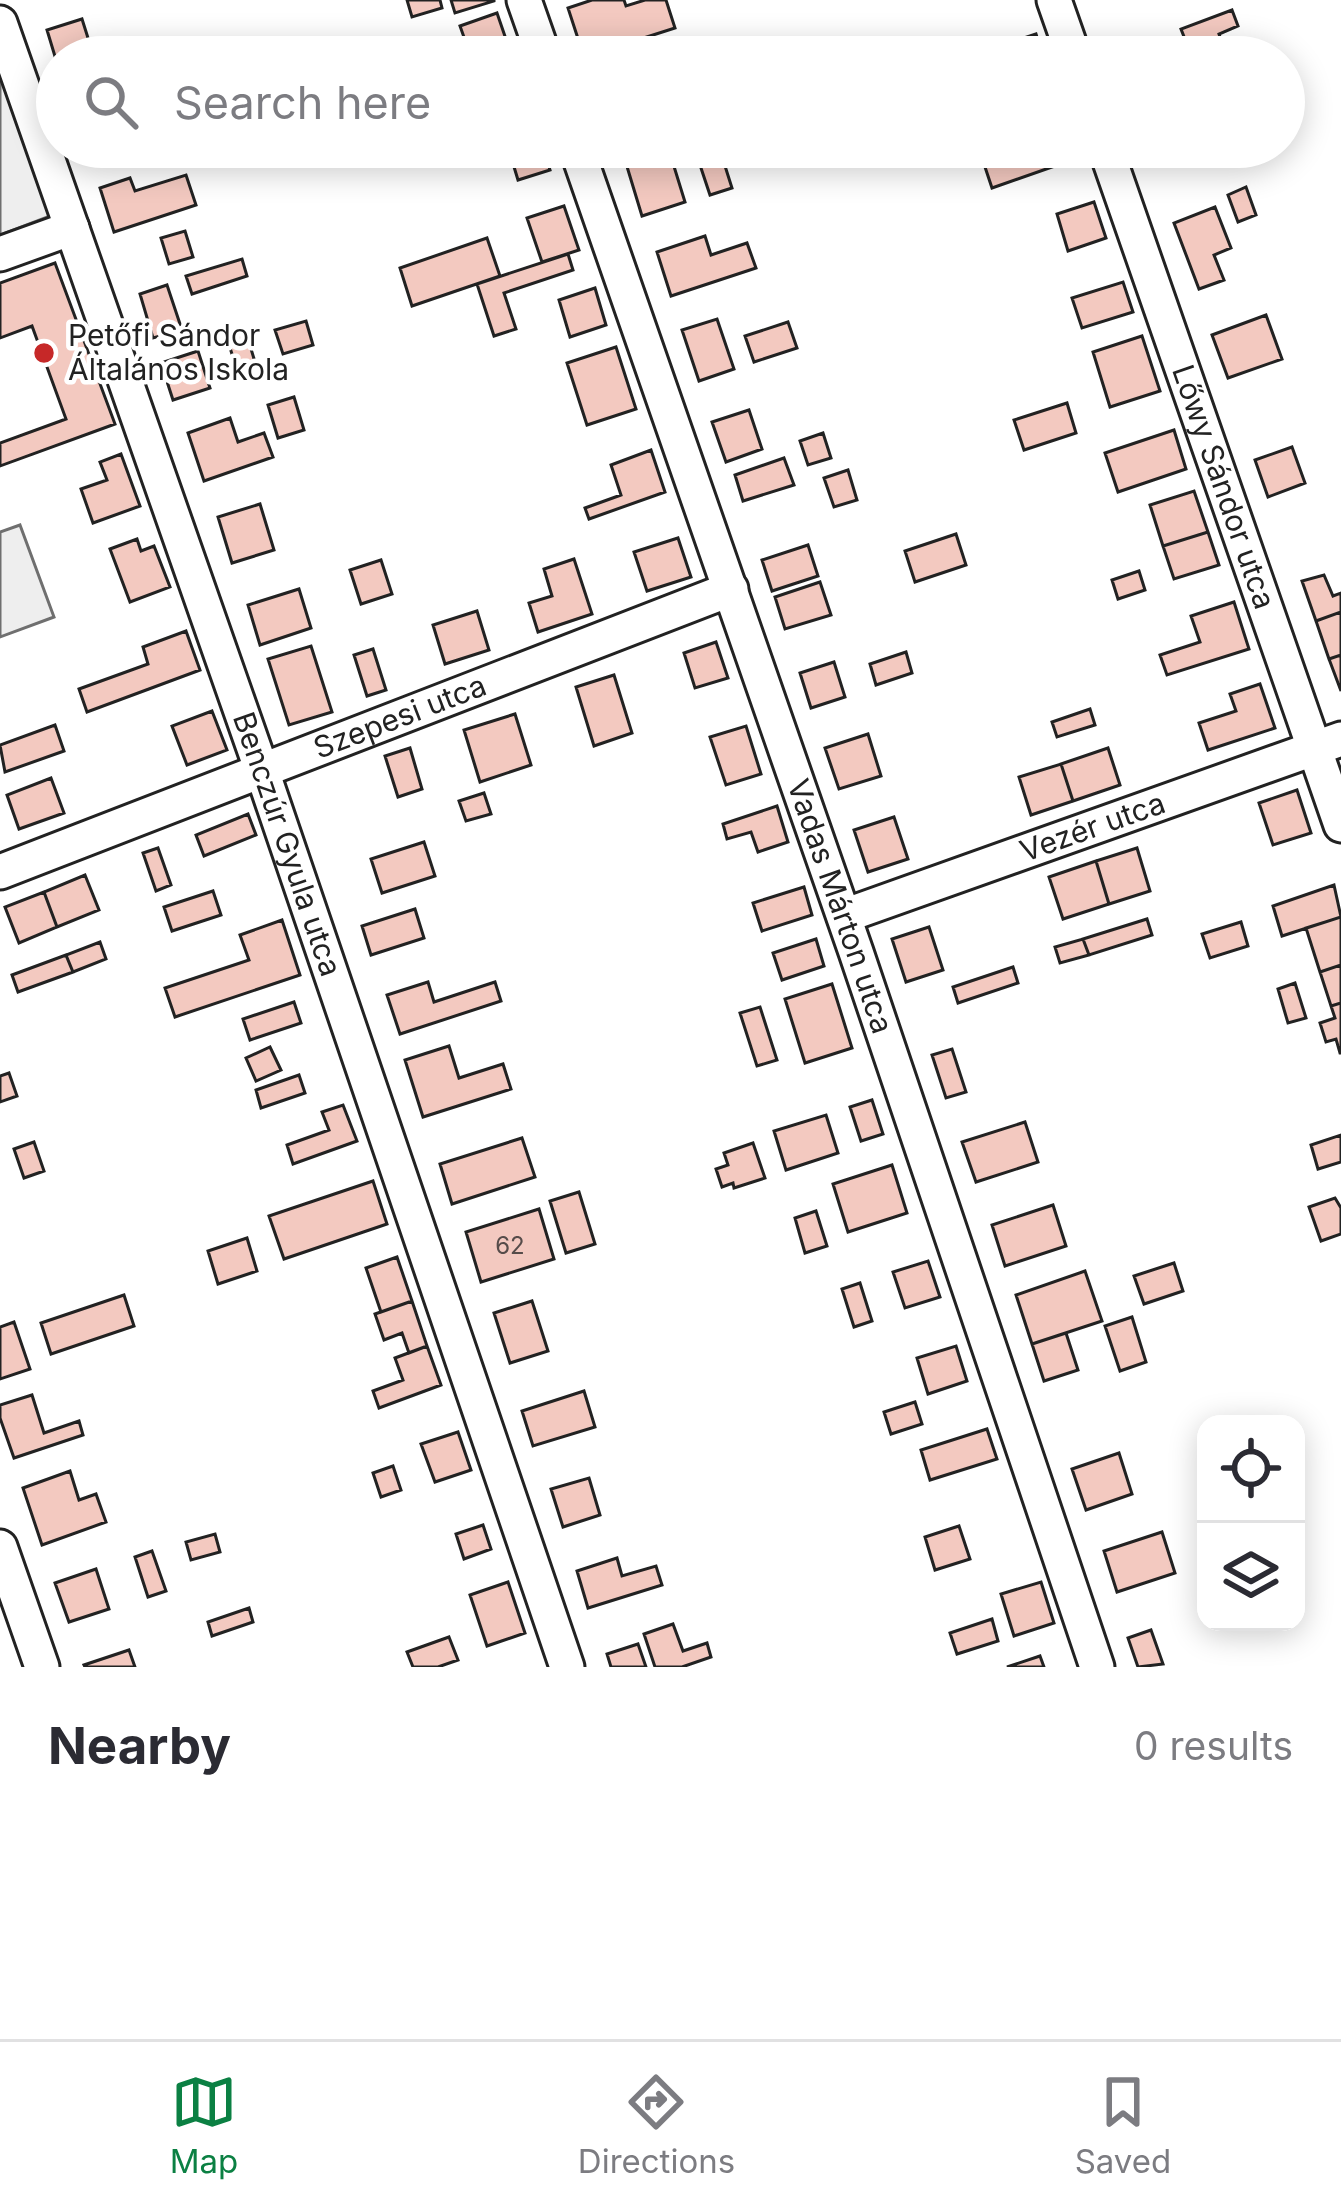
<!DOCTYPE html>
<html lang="en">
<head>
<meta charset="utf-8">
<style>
  body { margin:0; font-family:Inter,sans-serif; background:#f7f7f7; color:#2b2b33 }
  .controls { position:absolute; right:36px; bottom:36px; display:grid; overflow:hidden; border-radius:24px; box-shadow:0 6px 30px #0003 }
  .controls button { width:108px; height:108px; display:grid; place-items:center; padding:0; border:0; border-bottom:3px solid #e1e1e2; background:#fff; color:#2b2b33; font:60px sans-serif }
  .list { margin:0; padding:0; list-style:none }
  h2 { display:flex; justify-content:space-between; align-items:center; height:156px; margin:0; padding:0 48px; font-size:51px }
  h2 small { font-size:39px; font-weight:400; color:#7c7c81 }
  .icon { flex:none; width:66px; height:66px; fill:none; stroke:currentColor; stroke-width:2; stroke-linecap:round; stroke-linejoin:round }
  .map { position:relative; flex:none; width:1341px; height:1667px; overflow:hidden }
  .search { position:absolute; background:#fff; box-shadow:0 6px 30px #0003; left:36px; right:36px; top:36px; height:132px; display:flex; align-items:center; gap:30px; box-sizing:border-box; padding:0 42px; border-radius:66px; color:#7c7c81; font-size:45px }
  .sheet { height:372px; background:#fff }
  nav { display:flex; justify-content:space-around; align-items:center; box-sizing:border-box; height:168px; border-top:3px solid #e1e1e2; background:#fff; font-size:33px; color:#7c7c81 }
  nav a { display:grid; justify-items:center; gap:6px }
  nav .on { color:#0b8043 }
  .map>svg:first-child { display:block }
</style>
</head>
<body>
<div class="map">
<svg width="1341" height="1667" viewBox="0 0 1341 1667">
  <rect width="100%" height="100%" fill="#fff"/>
  <!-- green -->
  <path fill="#eee" stroke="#6f6f6f" stroke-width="3" d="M0,23L66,210L0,235Z
    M20,525L54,617L0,637V532Z"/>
  <!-- building -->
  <path fill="#f3c9c0" stroke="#222" stroke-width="3" d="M407,0H440L442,8L412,17Z
    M451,0H494V1L455,13Z
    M592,0H624L626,6L645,0H666L675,28L584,57L568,8Z
    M1232,10L1238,26L1219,34L1227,57H1192L1181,29Z
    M497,13L509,48L471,57L460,26Z
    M82,19L94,57H57V63L47,30Z
    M1036,34L1043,57H974L973,55Z
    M1145,41L1151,57H1118L1116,51Z
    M509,48L512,57H481Z
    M508,147H543L550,170L518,180Z
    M668,147L685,202L642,216L625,160Z
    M719,147L732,188L710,195L696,153Z
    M1006,147H1068L1072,160L992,188L981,155Z
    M186,175L196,205L114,232L100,188L130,178L135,191Z
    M1246,187L1256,215L1238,222L1228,195Z
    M1094,202L1106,238L1068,251L1057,214Z
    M564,206L579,250L542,262L527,218Z
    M1215,207L1231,248L1214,255L1224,280L1199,289L1174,223Z
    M185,231L193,257L169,264L161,238Z
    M705,236L711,255L747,243L756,268L671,296L657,252Z
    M487,238L500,276L412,306L400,268Z
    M568,254L573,270L504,293L516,329L494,336L477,284Z
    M242,259L247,276L192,294L186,276Z
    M55,263L115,424L0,466V443L66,419L32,326L0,338V283Z
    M1123,282L1133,312L1082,328L1072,298Z
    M167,285L182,330L153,338L140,294Z
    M595,288L606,325L570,337L559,300Z
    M1266,315L1282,359L1228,378L1212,335Z
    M717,319L734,369L699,381L682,330Z
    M306,321L313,345L283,354L275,330Z
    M788,322L797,348L754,362L745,336Z
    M245,329L255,362L236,367L226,335Z
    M1142,336L1160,391L1110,407L1093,352Z
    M616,347L636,409L587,425L567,363Z
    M198,351L210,388L173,400L161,363Z
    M294,397L304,430L278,438L268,405Z
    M1067,403L1076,433L1024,450L1014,420Z
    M749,410L762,449L726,462L712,422Z
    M230,418L238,442L264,433L273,457L204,481L188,433Z
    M1174,430L1186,469L1118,492L1105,453Z
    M823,433L831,458L808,465L800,441Z
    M1292,447L1305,483L1268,497L1255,460Z
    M651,450L665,492L589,519L585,508L621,495L611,465Z
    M121,454L140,506L93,523L81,489L107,480L100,462Z
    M784,458L794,485L743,501L735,475Z
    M848,470L857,500L834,507L824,478Z
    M1194,491L1208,532L1163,546L1150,505Z
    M260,504L274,550L232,563L218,517Z
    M1208,532L1219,565L1174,579L1163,546Z
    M956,534L966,565L915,582L905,551Z
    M678,538L691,577L647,591L634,552Z
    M137,539L141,551L154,546L170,587L130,602L110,549Z
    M808,545L818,576L772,591L762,560Z
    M574,559L592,614L538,632L529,603L552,596L544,569Z
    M381,560L392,594L361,604L350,570Z
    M1139,571L1145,590L1118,599L1112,580Z
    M1324,575L1333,596L1341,593V612L1316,621L1302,581Z
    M820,582L831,615L785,629L775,597Z
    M299,589L311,628L260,645L248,605Z
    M1234,602L1249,649L1167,675L1160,655L1200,642L1191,616Z
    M477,611L489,650L445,664L433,625Z
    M1341,612V655L1329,659L1316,621Z
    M186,631L200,670L87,712L79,689L148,664L143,647Z
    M716,642L728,678L695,688L684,653Z
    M311,646L332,712L289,725L268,659Z
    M373,649L386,690L367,696L354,655Z
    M906,652L912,673L876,685L870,664Z
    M1341,655V691L1329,659Z
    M834,662L845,697L811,708L800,673Z
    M614,675L632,733L594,746L576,687Z
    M1260,684L1275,728L1208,750L1199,723L1236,711L1230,694Z
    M1090,709L1095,725L1057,737L1052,722Z
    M212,711L227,750L187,765L172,726Z
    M515,714L531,765L480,782L464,730Z
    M55,725L64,751L5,772L0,745Z
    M746,726L761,774L726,785L710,737Z
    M868,734L881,776L839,789L825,748Z
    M410,748L422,789L398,797L385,756Z
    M1108,748L1120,785L1073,801L1061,764Z
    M1061,764L1073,801L1031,815L1019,777Z
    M51,778L64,813L19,829L7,795Z
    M1297,790L1311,833L1273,845L1259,803Z
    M484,793L491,814L466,821L459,801Z
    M777,806L788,842L758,852L751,832L727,839L723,824Z
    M248,814L256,835L204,856L196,835Z
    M894,817L908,859L868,872L854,830Z
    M424,842L435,876L382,893L371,859Z
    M158,848L171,885L156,891L143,853Z
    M1137,848L1150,891L1109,904L1096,861Z
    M1096,861L1109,904L1063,919L1049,877Z
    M85,875L99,910L57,927L44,892Z
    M1334,885L1341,917L1282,936L1273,906Z
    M804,887L812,915L762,931L753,903Z
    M213,891L221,915L172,931L164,907Z
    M44,892L57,927L19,943L5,907Z
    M415,909L424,938L371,955L362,926Z
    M1341,917V965L1320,972L1306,928Z
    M1147,919L1152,935L1089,955L1083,939Z
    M282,920L300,975L175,1017L165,988L249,960L240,935Z
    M1241,922L1248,946L1210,958L1202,934Z
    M929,927L943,970L906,982L892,939Z
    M816,939L824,966L782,980L773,953Z
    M1083,939L1089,955L1060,963L1055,947Z
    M100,942L106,959L73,972L66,955Z
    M66,955L73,972L18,992L12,975Z
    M1341,965V1003L1331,1006L1320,972Z
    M1013,967L1018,983L958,1003L953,987Z
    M428,982L434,1002L495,982L501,1001L400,1034L387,995Z
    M1295,983L1306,1018L1288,1023L1278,989Z
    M832,984L852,1048L805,1063L785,999Z
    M294,1002L301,1023L250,1040L243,1019Z
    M1341,1003V1053H1340L1336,1039L1326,1042L1320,1023L1335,1018L1331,1006Z
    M760,1007L777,1060L757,1066L740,1013Z
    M449,1046L459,1078L503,1064L511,1089L423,1117L405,1060Z
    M270,1047L281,1070L256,1081L246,1058Z
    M952,1049L966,1092L946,1098L932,1055Z
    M9,1073L17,1096L0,1102V1076Z
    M299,1075L305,1093L261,1108L256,1090Z
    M872,1100L883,1134L861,1141L850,1107Z
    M343,1105L357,1141L293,1164L287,1145L329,1130L322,1112Z
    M826,1115L838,1153L786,1170L774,1131Z
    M1025,1122L1038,1162L976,1182L962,1142Z
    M1341,1135V1162L1318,1169L1311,1145Z
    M522,1138L535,1177L452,1204L440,1164Z
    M34,1142L44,1171L24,1178L14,1149Z
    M753,1143L765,1178L734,1188L733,1183L722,1187L716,1169L728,1165L724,1153Z
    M892,1165L907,1213L848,1232L833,1184Z
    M373,1181L387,1224L284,1259L269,1216Z
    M579,1192L595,1244L566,1253L550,1201Z
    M1335,1198L1341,1208V1234L1321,1241L1309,1207Z
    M1053,1205L1066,1246L1005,1266L992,1225Z
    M539,1209L554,1259L481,1282L466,1232Z
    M816,1211L827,1246L805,1253L795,1218Z
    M247,1238L257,1271L218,1284L208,1251Z
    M397,1257L412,1301L381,1312L366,1268Z
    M928,1261L940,1297L905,1308L893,1272Z
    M1174,1263L1183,1291L1144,1304L1134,1276Z
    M1085,1271L1102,1321L1032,1344L1016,1295Z
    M860,1283L872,1321L854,1327L842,1289Z
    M124,1295L134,1326L51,1354L41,1323Z
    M412,1301L427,1346L409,1353L402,1333L384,1340L375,1314Z
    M532,1301L548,1351L510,1363L494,1313Z
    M1132,1317L1146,1362L1120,1371L1105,1326Z
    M14,1322L30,1369L0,1379V1327Z
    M1066,1333L1078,1370L1044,1381L1032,1344Z
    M427,1346L441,1385L379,1408L373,1391L403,1380L395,1358Z
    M956,1346L967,1381L928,1394L917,1358Z
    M584,1391L595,1427L533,1446L522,1411Z
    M32,1395L44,1433L79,1421L83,1435L14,1458L0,1418V1405Z
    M915,1402L922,1424L891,1434L884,1412Z
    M987,1429L997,1459L930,1480L921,1450Z
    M458,1432L471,1470L435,1482L421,1444Z
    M1119,1453L1132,1494L1086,1510L1072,1469Z
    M393,1466L401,1490L381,1497L373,1473Z
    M70,1471L79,1500L96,1494L106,1522L42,1545L23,1488Z
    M589,1478L600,1515L563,1527L551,1489Z
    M483,1525L491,1549L464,1559L456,1534Z
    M959,1526L970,1559L935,1570L925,1537Z
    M1162,1532L1175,1573L1117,1592L1104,1551Z
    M215,1534L220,1552L191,1560L186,1542Z
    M152,1551L166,1591L148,1597L135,1557Z
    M617,1558L622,1576L656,1566L662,1585L588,1608L577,1571Z
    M96,1569L109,1609L69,1622L55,1583Z
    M508,1582L525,1633L487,1646L470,1595Z
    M1041,1582L1054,1623L1014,1636L1001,1594Z
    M249,1608L253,1622L212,1636L208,1622Z
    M992,1619L998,1641L957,1654L950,1633Z
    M673,1624L683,1651L707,1643L711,1657L682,1667H655L644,1634Z
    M1151,1630L1163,1664L1138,1667L1128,1638Z
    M449,1637L458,1660L438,1667H413L407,1652Z
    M638,1644L646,1667H611L607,1654Z
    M129,1650L135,1667H85L84,1665Z
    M1040,1656L1044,1667H1007Z"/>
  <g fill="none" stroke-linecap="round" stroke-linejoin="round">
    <defs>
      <g id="minor">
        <path d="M524,0L544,57"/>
        <path d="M1054,0L1074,57"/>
        <path id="s1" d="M0,23L262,771L567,1667"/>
        <path id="s2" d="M576,147L856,952L1097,1667"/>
        <path id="s3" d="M1105,147L1341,825"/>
        <path d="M0,254L72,228"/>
        <path id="s4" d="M0,872L731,589"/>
        <path id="s5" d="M844,916L1341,739"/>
        <path d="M0,1547L42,1667"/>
      </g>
    </defs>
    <!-- minor casing -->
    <use href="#minor" stroke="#222" stroke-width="39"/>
    <!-- minor -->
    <use href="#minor" stroke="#fff" stroke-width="33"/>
  </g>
  <!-- markers -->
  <circle fill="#c62828" stroke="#fff" stroke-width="4.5" cx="44" cy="353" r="12"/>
  <g text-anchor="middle" stroke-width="9" stroke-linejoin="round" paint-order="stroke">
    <!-- number labels -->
    <g font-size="24" fill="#564c4a">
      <text x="510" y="1254">62</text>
    </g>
    <!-- poi labels -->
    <g font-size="30" fill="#222" stroke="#fff" text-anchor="start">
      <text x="68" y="346">Petőfi Sándor<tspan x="68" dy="34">Általános Iskola</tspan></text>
    </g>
    <!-- street labels -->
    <g font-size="30" fill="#222" stroke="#fff">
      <text dy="10" stroke="none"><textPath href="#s3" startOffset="360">Lőwy Sándor utca</textPath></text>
      <text dy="10" stroke="none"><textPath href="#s4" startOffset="429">Szepesi utca</textPath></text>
      <text dy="10" stroke="none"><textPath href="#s5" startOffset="264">Vezér utca</textPath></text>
      <text dy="10" stroke="none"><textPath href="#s1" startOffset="870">Benczúr Gyula utca</textPath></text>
      <text dy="10" stroke="none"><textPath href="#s2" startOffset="804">Vadas Márton utca</textPath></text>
    </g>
  </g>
</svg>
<div class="controls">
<button><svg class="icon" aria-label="locate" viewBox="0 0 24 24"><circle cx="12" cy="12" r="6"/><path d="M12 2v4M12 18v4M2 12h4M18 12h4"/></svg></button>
<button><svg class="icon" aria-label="layers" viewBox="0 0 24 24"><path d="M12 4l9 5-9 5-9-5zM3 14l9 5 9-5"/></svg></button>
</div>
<div class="search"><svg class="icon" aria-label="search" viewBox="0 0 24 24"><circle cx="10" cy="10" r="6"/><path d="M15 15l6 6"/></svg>Search here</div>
</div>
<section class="sheet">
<h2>Nearby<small>0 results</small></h2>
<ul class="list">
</ul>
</section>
<nav>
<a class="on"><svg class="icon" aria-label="map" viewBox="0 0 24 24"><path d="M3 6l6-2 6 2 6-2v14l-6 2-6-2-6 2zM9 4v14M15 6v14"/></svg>Map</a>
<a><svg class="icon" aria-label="directions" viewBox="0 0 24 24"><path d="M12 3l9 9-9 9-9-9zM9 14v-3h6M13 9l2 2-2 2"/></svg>Directions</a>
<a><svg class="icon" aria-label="saved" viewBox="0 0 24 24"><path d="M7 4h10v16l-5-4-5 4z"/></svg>Saved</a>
</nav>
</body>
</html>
